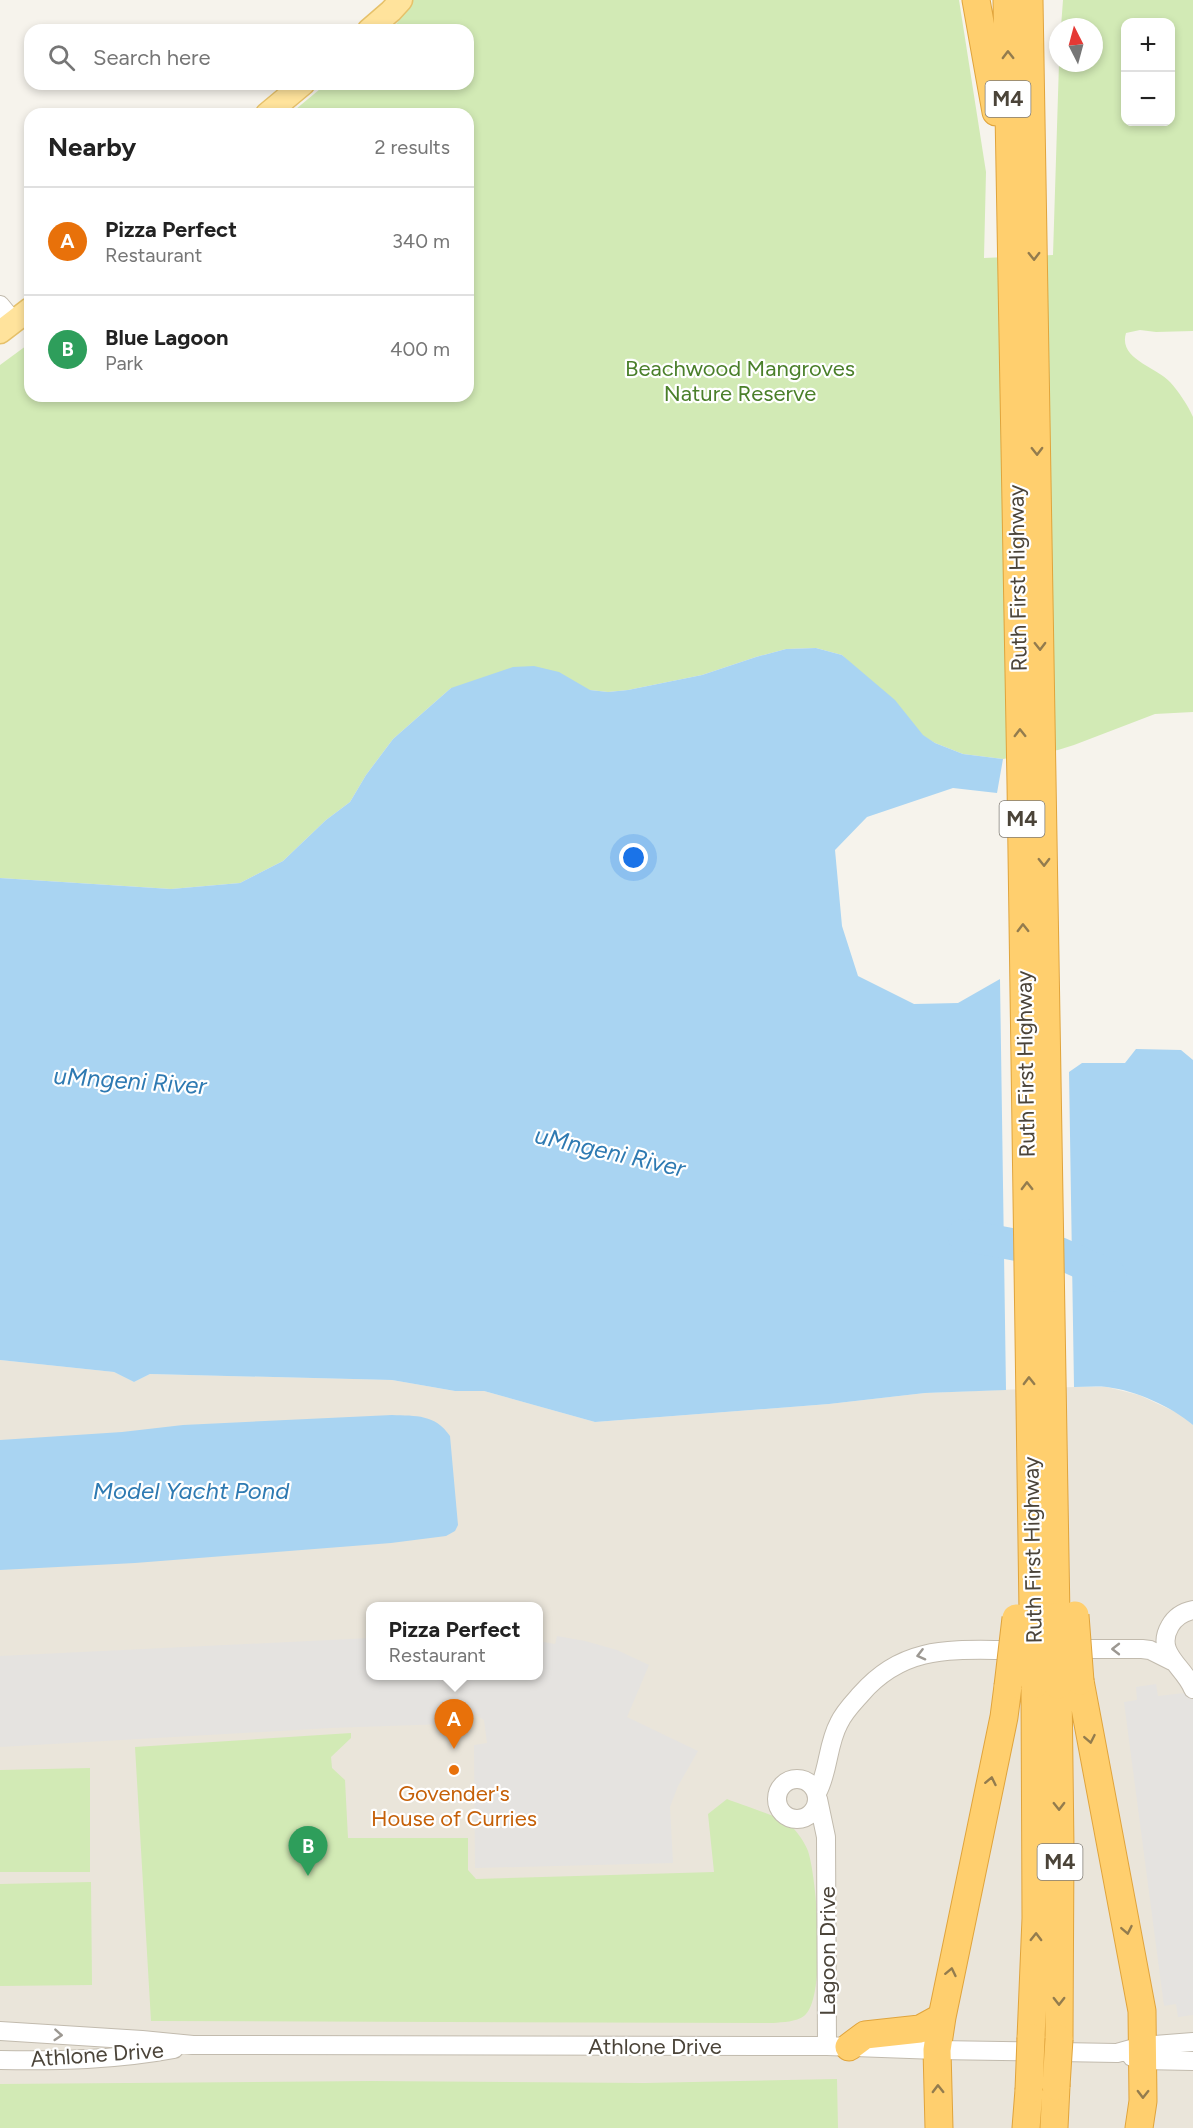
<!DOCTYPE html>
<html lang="en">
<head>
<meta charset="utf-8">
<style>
  body { margin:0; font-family:Figtree,sans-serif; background:#f6f6f6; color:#222 }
  .controls { position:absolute; right:18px; top:18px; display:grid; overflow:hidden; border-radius:12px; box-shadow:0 3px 9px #0003 }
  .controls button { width:54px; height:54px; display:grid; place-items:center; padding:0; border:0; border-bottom:2px solid #e0e0e0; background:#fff; color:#222; font:30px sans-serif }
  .compass { position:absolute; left:1049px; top:18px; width:54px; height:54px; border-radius:50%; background:#fff; box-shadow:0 3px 9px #0003; rotate:354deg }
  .you { position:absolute; left:634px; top:858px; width:21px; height:21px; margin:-15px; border:4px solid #fff; border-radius:50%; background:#1a73e8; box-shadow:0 0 0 9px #1a73e833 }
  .badge { display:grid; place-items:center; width:39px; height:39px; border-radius:50%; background:#fc3f1d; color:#fff; font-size:20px; font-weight:700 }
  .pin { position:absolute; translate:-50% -50px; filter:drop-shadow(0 2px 3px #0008) }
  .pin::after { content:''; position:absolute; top:32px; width:21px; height:18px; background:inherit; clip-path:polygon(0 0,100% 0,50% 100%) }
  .popup { position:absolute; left:366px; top:1602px; width:177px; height:78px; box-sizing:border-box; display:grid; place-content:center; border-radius:12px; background:#fff; filter:drop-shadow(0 2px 4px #0005); font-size:20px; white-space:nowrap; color:#767676 }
  .popup b { font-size:22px; color:#222 }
  .popup::after { content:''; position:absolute; left:50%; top:100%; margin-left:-12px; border:12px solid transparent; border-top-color:#fff }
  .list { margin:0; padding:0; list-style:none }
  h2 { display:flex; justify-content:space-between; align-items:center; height:78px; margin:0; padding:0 24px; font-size:26px }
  h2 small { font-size:20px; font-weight:400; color:#767676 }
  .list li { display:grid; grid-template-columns:39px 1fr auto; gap:18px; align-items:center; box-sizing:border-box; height:108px; padding:0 24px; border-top:2px solid #e0e0e0 }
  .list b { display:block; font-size:22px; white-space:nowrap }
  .list p { margin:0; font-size:20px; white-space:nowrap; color:#767676 }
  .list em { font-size:20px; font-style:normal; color:#767676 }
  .icon { flex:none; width:33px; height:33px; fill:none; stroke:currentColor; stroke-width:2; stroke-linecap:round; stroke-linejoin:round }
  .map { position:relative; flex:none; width:1193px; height:2128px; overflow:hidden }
  .search { position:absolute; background:#fff; box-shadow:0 3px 9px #0003; left:24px; top:24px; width:450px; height:66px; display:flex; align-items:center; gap:15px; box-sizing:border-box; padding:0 21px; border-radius:18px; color:#767676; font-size:22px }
  .panel { position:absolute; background:#fff; box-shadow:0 3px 9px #0003; left:24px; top:108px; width:450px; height:294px; border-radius:18px }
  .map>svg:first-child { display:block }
</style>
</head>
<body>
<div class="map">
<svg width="1193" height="2128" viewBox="0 0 1193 2128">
  <rect width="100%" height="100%" fill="#f6f3ec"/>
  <!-- residential -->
  <path fill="#eae5da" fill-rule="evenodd" d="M0,1360L114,1372L134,1382L150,1374L392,1380L455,1391H484L595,1422L829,1404L925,1393L1074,1387H1107L1139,1395L1180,1414L1193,1425V2128H0ZM370,1606H538V1676H370Z"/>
  <!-- green -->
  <path fill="#d2eab5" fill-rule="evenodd" d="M412,0H959L986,172L984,258L1053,255L1059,63H1094V27H1061L1063,0H1193V331L1156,332L1140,330L1126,333C1118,359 1156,367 1170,382C1178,391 1188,405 1193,417V712L1155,714L1074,745L1058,750L1003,759L963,754L935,743L923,736L842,655L816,648L786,649L756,657L702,675L628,690L608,692L590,690L451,688L393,739L366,775L350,802L326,820L283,861L240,883L171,889L0,878V365L30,343V396H468V114H290L326,84H468V30H388L397,23ZM1126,22H1170V122H1126Z
    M351,1733V1738L331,1757L332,1768L345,1780L348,1838H468V1870L476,1879L714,1872L708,1814L727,1799C739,1804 783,1818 790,1825C797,1831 805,1843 808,1851C817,1878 827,1999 804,2016C796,2022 783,2022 773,2023L151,2021L135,1747Z
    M90,1768V1872H0V1770Z
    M91,1882L92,1985L0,1986V1884Z
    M837,2079L838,2128H0V2084L371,2081L645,2083Z"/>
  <!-- parking -->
  <path fill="#e5e3e0" d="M557,1636L585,1641L617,1650L649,1665L627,1717L698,1751L678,1786L670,1807L673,1863L475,1868L474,1745L487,1743L484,1720L471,1712L447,1713L446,1724L330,1728L0,1747V1656L370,1638V1676H538V1641L555,1644Z
    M1156,1684L1158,1696L1193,1692V2015L1178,2017L1176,2004L1164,2006L1124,1702L1137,1700L1136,1687Z"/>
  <!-- water -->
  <path fill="#a9d4f2" d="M816,648L842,655L895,700L923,735L935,743L963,754L1003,759L997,793L953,788L867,817L835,850L842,926L858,976L914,1004L958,1003L1000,979L1006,1390L925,1393L829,1404L595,1422L484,1391H455L392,1380L150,1374L134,1382L114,1372L0,1360V878L171,889L240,883L283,861L326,820L350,802L366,775L393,739L451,688L513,667L534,666L559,672L590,690L608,692L628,690L702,675L756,657L786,649Z
    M1136,1049L1181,1050L1193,1060V1425C1170,1406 1137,1391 1107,1387C1096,1386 1085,1387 1074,1387L1069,1072L1082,1063H1125Z
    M392,1415C416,1416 435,1414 450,1436L458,1525L455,1531L446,1536L391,1543L135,1563L0,1570V1440L122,1432L183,1425Z"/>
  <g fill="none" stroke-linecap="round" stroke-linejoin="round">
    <!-- river -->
    <path stroke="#a9d4f2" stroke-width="32" d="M963,1235L1059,1253L1111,1276"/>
    <defs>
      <path id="minor" d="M0,305L14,322
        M1193,1610C1183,1612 1175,1617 1170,1626C1154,1653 1185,1667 1193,1689
        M1068,1649H1142L1150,1650L1172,1661
        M777 1799a20 20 0 1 1 40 0a20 20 0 1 1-40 0Z
        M817,1793C829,1771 827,1745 839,1723C844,1712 853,1703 861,1694C907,1641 960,1651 1022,1650
        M818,1799L826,1837L827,2046
        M0,2031L142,2040L193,2045L827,2046L937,2050L1117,2053L1142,2046L1193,2042
        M1132,2057L1142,2060L1193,2061
        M0,2060C58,2061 116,2060 174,2049"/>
      <path id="major" d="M369,30L391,11L401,0
        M267,114L303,84
        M0,332L30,309"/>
      <path id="highway" d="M976,0L996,112
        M1007,0L1021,784L1033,1612
        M1029,0L1056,1617
        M1080,1681L1142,2011L1143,2101L1139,2128
        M1058,1685L1060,1848L1059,2039
        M1031,2038L1036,1918L1035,1684
        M849,2047L865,2035L920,2029L942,2017
        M939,2128L937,2050L942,2017L1004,1717L1008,1686
        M1026,2128L1029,2090
        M1054,2128L1056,2086"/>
    </defs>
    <!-- minor casing -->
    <use href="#minor" stroke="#c2bbae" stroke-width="20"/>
    <!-- major casing -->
    <use href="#major" stroke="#e6c16a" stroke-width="25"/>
    <!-- highway casing -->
    <use href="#highway" stroke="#e0a43c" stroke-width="29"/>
    <!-- minor -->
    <use href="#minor" stroke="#fff" stroke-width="18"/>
    <!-- major -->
    <use href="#major" stroke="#ffe39c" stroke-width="22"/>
    <!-- highway -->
    <use href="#highway" stroke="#ffcf6e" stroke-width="27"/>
    <defs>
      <path id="highway-bridge" d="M1033,1612L1035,1684
        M1075,1615L1080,1681
        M1056,1617L1058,1685
        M1008,1686L1016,1618
        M1056,2086L1059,2039
        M1029,2090L1031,2038"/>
    </defs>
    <!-- highway-bridge casing -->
    <use href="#highway-bridge" stroke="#e0a43c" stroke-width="29" stroke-linecap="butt"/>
    <!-- highway-bridge -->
    <use href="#highway-bridge" stroke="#ffcf6e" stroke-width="27"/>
  </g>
  <!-- one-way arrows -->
  <defs><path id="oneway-chevron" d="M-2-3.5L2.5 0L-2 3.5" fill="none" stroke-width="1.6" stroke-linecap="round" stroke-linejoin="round" transform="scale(1.5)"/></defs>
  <g stroke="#937c4e">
    <use href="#oneway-chevron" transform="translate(1008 55) rotate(-91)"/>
    <use href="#oneway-chevron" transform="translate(1034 256) rotate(89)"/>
    <use href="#oneway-chevron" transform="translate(1037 451) rotate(89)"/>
    <use href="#oneway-chevron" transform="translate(1040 646) rotate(89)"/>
    <use href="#oneway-chevron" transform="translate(1020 733) rotate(-91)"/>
    <use href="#oneway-chevron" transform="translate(1044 862) rotate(89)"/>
    <use href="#oneway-chevron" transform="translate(1023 928) rotate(-91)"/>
    <use href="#oneway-chevron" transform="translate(1027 1186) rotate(-91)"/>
    <use href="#oneway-chevron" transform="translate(1029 1381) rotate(-91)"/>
    <use href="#oneway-chevron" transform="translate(1090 1739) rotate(79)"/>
    <use href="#oneway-chevron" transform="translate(991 1781) rotate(-78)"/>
    <use href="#oneway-chevron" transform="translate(1059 1806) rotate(89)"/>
    <use href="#oneway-chevron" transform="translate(1127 1930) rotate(79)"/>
    <use href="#oneway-chevron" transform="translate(1036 1937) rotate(-89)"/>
    <use href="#oneway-chevron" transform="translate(951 1972) rotate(-78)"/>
    <use href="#oneway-chevron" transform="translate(1059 2001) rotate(90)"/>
    <use href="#oneway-chevron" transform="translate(938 2089) rotate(-91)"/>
    <use href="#oneway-chevron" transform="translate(1143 2094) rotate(91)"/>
  </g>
  <g stroke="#9c9892">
    <use href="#oneway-chevron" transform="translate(1116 1649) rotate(-180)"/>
    <use href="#oneway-chevron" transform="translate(921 1655) rotate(166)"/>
    <use href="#oneway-chevron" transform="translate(58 2035) rotate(4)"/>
  </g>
  <!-- markers -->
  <circle fill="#e8710a" stroke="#fff" stroke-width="2" cx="454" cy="1770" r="6"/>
  <g text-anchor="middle" stroke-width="4.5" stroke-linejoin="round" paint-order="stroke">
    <!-- shield labels -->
    <g fill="#fff" stroke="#817c74" stroke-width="1.5">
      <rect x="985.5" y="81" width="45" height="36" rx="4.5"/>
      <rect x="999.5" y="801" width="45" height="36" rx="4.5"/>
      <rect x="1037.5" y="1844" width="45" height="36" rx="4.5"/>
    </g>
    <g font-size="21" font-weight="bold" fill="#4b4439">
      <text x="1008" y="106">M4</text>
      <text x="1022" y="826">M4</text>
      <text x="1060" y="1869">M4</text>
    </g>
    <!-- park labels -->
    <g font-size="22" fill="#4a7f2a" stroke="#fff">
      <text x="740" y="376">Beachwood Mangroves<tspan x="740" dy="25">Nature Reserve</tspan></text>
    </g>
    <!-- street labels -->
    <g font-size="22" fill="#4b4439" stroke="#fff">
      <text transform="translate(1017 578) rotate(-91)" y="8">Ruth First Highway</text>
      <text transform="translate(1025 1064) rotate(-91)" y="8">Ruth First Highway</text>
      <text transform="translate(1032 1550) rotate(-91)" y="8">Ruth First Highway</text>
      <text transform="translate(827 1951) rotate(-90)" y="8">Lagoon Drive</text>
      <text x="655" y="2054">Athlone Drive</text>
      <text transform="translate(97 2054) rotate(-4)" y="8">Athlone Drive</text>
    </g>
    <!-- food labels -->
    <g font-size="22" fill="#c56008" stroke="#fff">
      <text x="454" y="1801">Govender's<tspan x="454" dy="25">House of Curries</tspan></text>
    </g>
    <!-- water labels -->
    <g font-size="24" font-style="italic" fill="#2e7ab2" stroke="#fff">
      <text transform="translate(130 1081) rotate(4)" y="8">uMngeni River</text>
      <text transform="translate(610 1152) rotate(13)" y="8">uMngeni River</text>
      <text x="191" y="1499">Model Yacht Pond</text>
    </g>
  </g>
</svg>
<div class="controls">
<button>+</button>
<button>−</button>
</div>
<svg class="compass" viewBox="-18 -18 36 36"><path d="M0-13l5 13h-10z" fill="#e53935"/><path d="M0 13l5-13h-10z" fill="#767676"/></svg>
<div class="you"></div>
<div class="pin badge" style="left:454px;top:1749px;background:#e8710a">A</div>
<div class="popup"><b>Pizza Perfect</b>Restaurant</div>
<div class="pin badge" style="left:308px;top:1876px;background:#2e9e5b">B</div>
<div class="search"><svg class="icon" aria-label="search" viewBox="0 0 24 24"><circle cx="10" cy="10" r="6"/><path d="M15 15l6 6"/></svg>Search here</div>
<section class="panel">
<h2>Nearby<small>2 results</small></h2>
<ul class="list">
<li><span class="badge" style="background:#e8710a">A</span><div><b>Pizza Perfect</b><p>Restaurant</p></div><em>340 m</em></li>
<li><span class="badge" style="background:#2e9e5b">B</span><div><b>Blue Lagoon</b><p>Park</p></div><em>400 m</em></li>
</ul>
</section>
</div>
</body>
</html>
